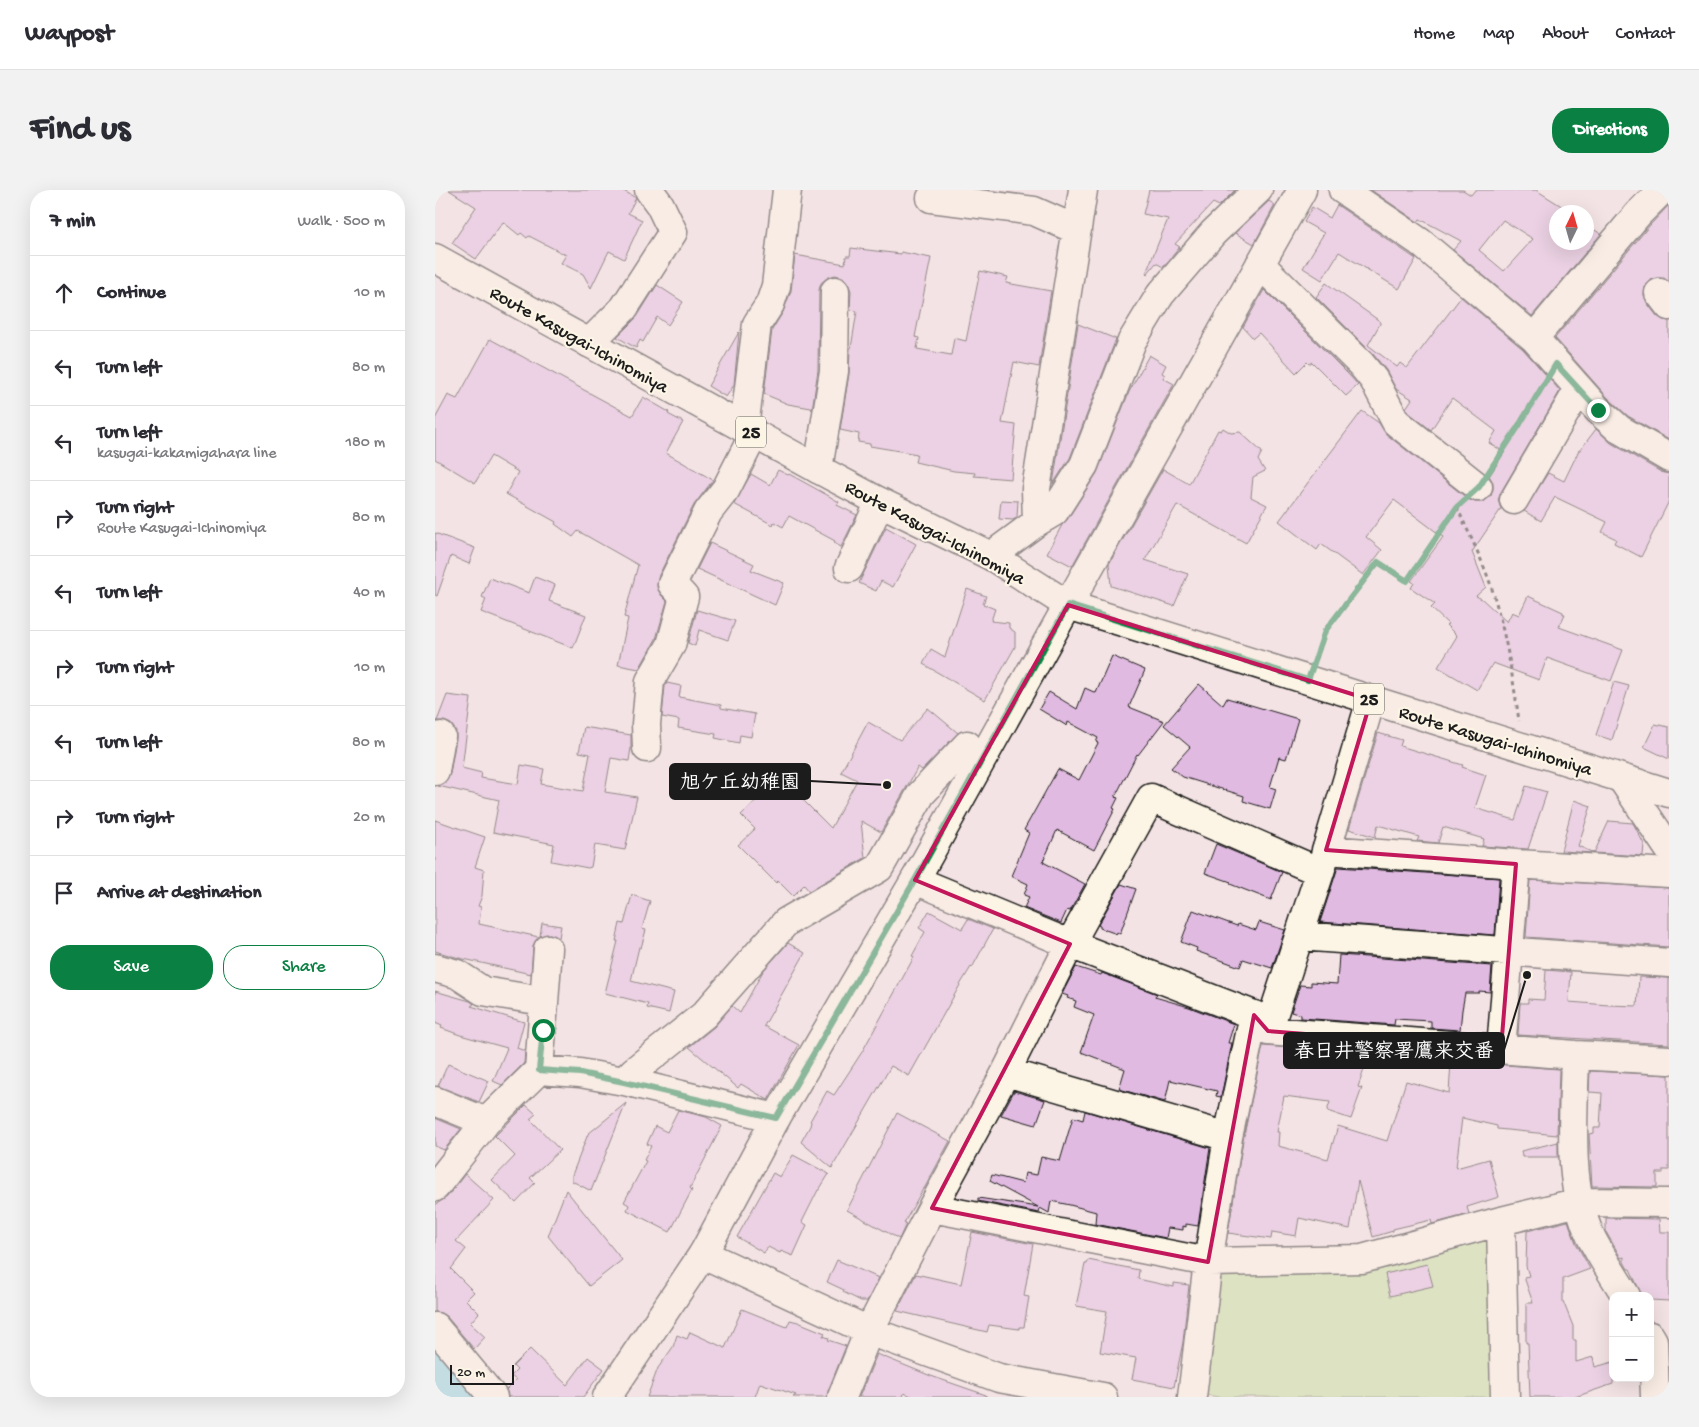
<!DOCTYPE html>
<html lang="en">
<head>
<meta charset="utf-8">
<style>
  body { margin:0; font-family:"Gochi Hand","Klee One",sans-serif; background:#f2f2f3; color:#2b2b33 }
  .controls { position:absolute; right:15px; bottom:15px; display:grid; overflow:hidden; border-radius:10px; box-shadow:0 5px 20px #0002 }
  .controls button { width:45px; height:45px; display:grid; place-items:center; padding:0; border:0; border-bottom:1px solid #e1e1e2; background:#fff; color:#2b2b33; font:25px sans-serif }
  .compass { position:absolute; left:1114px; top:15px; width:45px; height:45px; border-radius:50%; background:#fff; box-shadow:0 5px 20px #0002; rotate:5deg }
  .scale { position:absolute; left:15px; bottom:12px; width:64px; box-sizing:border-box; padding-left:5px; border:2px solid #1c1c1c; border-top:0; font-size:14px; line-height:18px; white-space:nowrap; color:#1c1c1c; -webkit-text-stroke:4px #fcf5e5; paint-order:stroke }
  .stop { position:absolute; width:15px; height:15px; margin:-11px; border:4px solid #0b8043; border-radius:50%; background:#fff }
  .stop.end { background:#0b8043; border-color:#fff; box-shadow:0 1px 5px #0008 }
  .list { margin:0; padding:0; list-style:none }
  h2 { display:flex; justify-content:space-between; align-items:center; height:65px; margin:0; padding:0 20px; font-size:21px }
  h2 small { font-size:16px; font-weight:400; color:#7c7c81 }
  .list li { display:grid; grid-template-columns:32px 1fr auto; gap:15px; align-items:center; box-sizing:border-box; height:75px; padding:0 20px; border-top:1px solid #e1e1e2 }
  .list b { display:block; font-size:19px; white-space:nowrap }
  .list p { margin:0; font-size:16px; white-space:nowrap; color:#7c7c81 }
  .list em { font-size:16px; font-style:normal; color:#7c7c81 }
  .actions { display:flex; gap:10px; padding:15px 20px }
  .actions a { flex:1; padding:11px 0; border:1px solid #0b8043; border-radius:20px; text-align:center; font-size:18px; color:#0b8043 }
  .actions .main { background:#0b8043; color:#fff }
  .icon { flex:none; width:28px; height:28px; fill:none; stroke:currentColor; stroke-width:2; stroke-linecap:round; stroke-linejoin:round }
  .map { position:relative; flex:none; width:1234px; height:1207px; overflow:hidden; border-radius:20px }
  header { display:flex; align-items:center; gap:30px; box-sizing:border-box; height:70px; padding:0 25px; background:#fff; border-bottom:1px solid #e1e1e2 }
  header strong { font-size:24px }
  nav { display:flex; gap:28px; margin-inline-start:auto; font-size:18px }
  .intro { display:flex; align-items:center; justify-content:space-between; box-sizing:border-box; height:120px; padding:0 30px }
  h1 { margin:0; font-size:35px }
  .button { padding:12px 22px; border-radius:20px; background:#0b8043; color:#fff; font-size:18px; font-weight:700 }
  main { display:flex; gap:30px; padding:0 30px }
  aside { flex:1; background:#fff; border-radius:20px; box-shadow:0 5px 20px #0002 }
  .map>svg:first-child { display:block }
</style>
</head>
<body>
<header>
<strong>Waypost</strong>
<nav><a>Home</a><a>Map</a><a>About</a><a>Contact</a></nav>
</header>
<div class="intro"><h1>Find us</h1><a class="button">Directions</a></div>
<main>
<aside>
<h2>7 min<small>Walk · 500 m</small></h2>
<ul class="list">
<li><svg class="icon" aria-label="ahead" viewBox="0 0 24 24"><path d="M12 20V5M6 11l6-6 6 6"/></svg><div><b>Continue</b></div><em>10 m</em></li>
<li><svg class="icon" aria-label="left" viewBox="0 0 24 24"><path d="M17 20v-9H6M10 6l-5 5 5 5"/></svg><div><b>Turn left</b></div><em>80 m</em></li>
<li><svg class="icon" aria-label="left" viewBox="0 0 24 24"><path d="M17 20v-9H6M10 6l-5 5 5 5"/></svg><div><b>Turn left</b><p>kasugai-kakamigahara line</p></div><em>180 m</em></li>
<li><svg class="icon" aria-label="right" viewBox="0 0 24 24"><path d="M7 20v-9h11M14 6l5 5-5 5"/></svg><div><b>Turn right</b><p>Route Kasugai-Ichinomiya</p></div><em>80 m</em></li>
<li><svg class="icon" aria-label="left" viewBox="0 0 24 24"><path d="M17 20v-9H6M10 6l-5 5 5 5"/></svg><div><b>Turn left</b></div><em>40 m</em></li>
<li><svg class="icon" aria-label="right" viewBox="0 0 24 24"><path d="M7 20v-9h11M14 6l5 5-5 5"/></svg><div><b>Turn right</b></div><em>10 m</em></li>
<li><svg class="icon" aria-label="left" viewBox="0 0 24 24"><path d="M17 20v-9H6M10 6l-5 5 5 5"/></svg><div><b>Turn left</b></div><em>80 m</em></li>
<li><svg class="icon" aria-label="right" viewBox="0 0 24 24"><path d="M7 20v-9h11M14 6l5 5-5 5"/></svg><div><b>Turn right</b></div><em>20 m</em></li>
<li><svg class="icon" aria-label="arrive" viewBox="0 0 24 24"><path d="M6 21V4h12l-3 4 3 4H6"/></svg><div><b>Arrive at destination</b></div></li>
</ul>
<div class="actions"><a class="main">Save</a><a>Share</a></div>
</aside>
<div class="map">
<svg width="1234" height="1207" viewBox="0 0 1234 1207">
  <rect width="100%" height="100%" fill="#f4e3e4"/>
  <filter id="ink" filterUnits="userSpaceOnUse"><feTurbulence type="fractalNoise" baseFrequency=".02" numOctaves="2"/><feDisplacementMap in="SourceGraphic" scale="10" xChannelSelector="R" yChannelSelector="G"/><feConvolveMatrix kernelMatrix="1 2 1 2 8 2 1 2 1" color-interpolation-filters="sRGB"/></filter>
  <g filter="url(#ink)">
    <!-- green -->
    <path fill="#c0e19a" stroke="#6e7e5b" d="M1050,1044L1058,1050L1061,1207H784L771,1205L765,1200L780,1088L789,1083Z"/>
    <g fill="none" stroke-linecap="round" stroke-linejoin="round">
      <!-- river -->
      <path stroke="#87d6e3" stroke-width="39" d="M0,1172L25,1207"/>
    </g>
    <!-- building -->
    <path fill="#e1bae2" stroke="#1c1c1c" fill-rule="evenodd" d="M14,0H187L201,8L193,23L207,30L189,69L174,61L156,98L148,84L126,73L131,65L94,46L92,48L86,43L84,45L68,32L41,69L17,53L41,17Z
      M714,0H800L784,16L778,13L740,54L745,57L728,77L721,73L712,84L711,83L733,29L708,24Z
      M936,0H1028L1036,5L1040,0H1101L1136,22H1122V52H1152V35L1166,44L1097,126L1018,60L1026,51L985,29L983,32ZM1068,30L1098,49L1069,81L1044,60Z
      M834,11L840,15L819,54L800,43Z
      M902,15L981,69L964,99L904,62L887,90L868,78L889,43L869,32L877,17L895,28Z
      M1234,15V92L1229,88H1222L1215,90L1210,97L1209,105L1212,113L1222,126L1228,130L1234,131V250L1193,226L1174,209L1120,148L1215,35Z
      M416,58L466,64V62L496,68L480,147L484,148L482,159L516,165L519,148L531,151L545,81L573,87L571,93L616,101L604,177L579,172L567,233L581,235L576,289L539,286L540,283L519,281L480,272L482,264L435,256V254L423,252L424,244L405,240L414,184L415,158H416L422,121L415,120L416,101L413,93L408,87L400,85L392,88L386,93L384,100L383,180L377,220L376,218L353,214L329,204L337,140L348,122L356,101L360,65L410,74L411,66H415Z
      M891,93L946,132L933,155L962,177L965,173L972,178L1026,107L1088,159L1125,201L1066,302L1063,310L1066,319L1037,362L1051,397L1041,406L1047,409L1072,432L1077,422L1084,425L1093,406L1128,422V424H1130L1124,437L1188,460L1176,491L1112,468L1104,490L1058,473L1042,500L1003,477L1022,446L1011,435L1013,434L996,418L1000,414L976,398L979,393L976,391L1008,347L959,310L931,347L947,360L928,385L886,354L882,360L844,331L927,221L944,233L951,244L1033,309L1040,312H1048L1056,306L1058,299V292L1054,286L1069,262L1054,253L1061,241L1017,208L996,240L973,222L971,218L977,209L961,199L951,180L938,164L881,107Z
      M222,95L248,112L233,135L222,127L208,152L205,150L201,158L182,147L202,127Z
      M829,100L914,185L923,195L911,206L877,172L874,174L872,172L861,183L824,143L818,148L808,137Z
      M643,134L681,149L635,268L618,294Z
      M304,142L299,195L291,207L273,196Z
      M55,149L197,226L208,207L234,222L233,224L248,232L231,263L278,290L259,315L223,387L222,397L226,405L232,411L221,449L204,479L183,475L193,428L189,427L203,375L143,341L138,347L120,334L121,332L71,304L83,282L56,266L40,293L0,269V229L13,205L22,209Z
      M714,165L731,175L727,183L730,185L728,188L739,194L637,376L612,363L627,335L632,330L662,283L694,202Z
      M788,238L796,243L805,242L827,262L823,270L830,281L818,287L816,307L832,315L811,353L742,315L710,370L753,384L739,416L676,396L674,374L728,279L754,294L783,240L786,241Z
      M1161,239L1176,253L1226,282L1234,284V311L1206,367L1179,353L1181,349L1167,342L1172,332L1120,307L1106,331L1089,321L1113,283L1129,291L1144,260H1145Z
      M343,280L353,285L354,284L394,306L404,312L402,315L422,325L406,357L399,353L400,351L354,326L348,337L339,332L338,335L299,314L316,284L335,295Z
      M566,310L583,311L582,327L578,330L564,329Z
      M451,337L481,354L458,397L446,391L441,401L424,393Z
      M0,343L40,358L34,374L16,366L2,406L0,405Z
      M275,353L319,374L316,380L349,393L340,415L262,379Z
      M100,387L120,395L114,411L151,425L138,458L46,422L51,409L47,407L55,388L94,403Z
      M532,399L551,406L548,414L560,419L556,431L574,433V438L580,442V457L550,510L488,474L496,459L510,467Z
      M262,420L300,431L293,450L264,440L260,456L253,453Z
      M677,466L710,480L694,517L729,531L703,565L702,564L680,607L683,608L678,618L680,619L659,660L622,640L608,672L650,694L635,721L632,720L626,733L589,718L594,707L589,705L593,694L576,686L594,643L589,640L623,579L644,590L663,553L661,552L663,548L633,532L632,536L604,519L614,502L642,519L650,498L661,503Z
      M1179,492L1194,496L1177,550L1161,545Z
      M232,493L246,496L244,507L286,515V518L320,524L316,547L305,545L304,553L280,548L281,544L243,538L244,530L227,527L230,496Z
      M764,494L788,515L792,508L863,529L851,569L844,567L835,597L841,599L835,619L808,611L809,606L748,587L736,578L755,557L729,535Z
      M12,505L36,508L27,578L47,583L46,588L83,594L86,575L109,579L106,594L148,601L155,564L144,562L149,537L196,545V558L194,571L176,568L170,602L202,607L190,660L160,655L156,677L153,678L116,671L119,654L58,642L64,610L3,596L12,591L15,584L21,549V541L16,534L9,531H2Z
      M493,518L523,543L487,580L483,577L446,642L426,631L430,668L374,701L369,695L358,706L343,691L341,693L303,655L320,639L306,625L340,592L354,606L359,601L396,638L422,590L406,582L433,532L465,550Z
      M1220,534L1234,537V569L1209,557Z
      M943,543L967,550L965,556L1028,575L1027,577L1051,585L1040,618L1080,630L1091,596L1112,602L1093,659L1047,656L1049,649L1008,637L1003,653L982,651L984,647L943,635L940,647L914,639Z
      M1139,610L1156,616L1143,656L1159,663L1174,631L1198,633L1209,654L1208,666L1126,661Z
      M0,630L50,647L40,677L49,680L47,706L43,716L46,717L44,734L104,747L100,751L98,757L96,784L24,768L0,761Z
      M781,654L847,682L836,710L795,694L796,692L770,683Z
      M903,677L1064,688L1060,745L885,732Z
      M1095,690L1234,698V757L1091,747Z
      M686,694L701,699L685,744L682,742V744L665,738V736L663,735Z
      M197,705L215,711L207,739L211,740L206,758L204,757L196,791L239,802L234,823L212,818L213,814L170,803L183,751H181L185,733L189,734Z
      M758,720L802,736L803,734L821,740L824,732L850,740L837,778L808,769L805,777L761,761L762,758L746,752Z
      M494,721L527,739L533,729L558,739L537,778L536,777L525,795L474,886L456,876L397,978L366,952L375,936L376,932L375,931L392,901L399,905L427,862L479,767L477,766L490,742L484,738Z
      M107,733L126,736L124,748L115,744L105,746Z
      M353,753L370,763L329,836L364,855L333,910L306,894L303,898L254,857L279,837L297,816L305,823L328,781Z
      M904,765L1057,776L1055,802L1044,801V803H1030L1027,820L1025,840L996,838V831L960,829L959,835L866,828V825L856,822L865,795L876,796V792L902,794Z
      M641,777L666,785L667,783L722,804L720,807L754,817L799,834L793,853H797L786,907L781,906L782,901L735,890L730,912L684,899L690,879L646,862L659,825L639,817L641,811L632,808L633,806L627,804Z
      M1111,780L1136,782L1134,812L1174,815L1202,816L1204,787L1234,788V854L1083,845L1085,813H1093V809L1109,810Z
      M0,801L35,811L39,814L36,816L89,832L82,858L90,861L89,873L67,895L58,891L72,858L25,845L6,838L7,836L0,833Z
      M828,856L919,863L933,868L923,897L927,898L916,929L892,921L895,912L849,906L842,942H844L843,956L893,969L903,936L952,951L971,891L1014,903L1016,871L1124,879L1122,945L1062,939V936L1027,928L1021,978L1054,969L1064,1007L1032,1017L1034,1024L997,1034L996,1030L958,1039V1041L938,1047L923,991L915,1039L864,1028L861,1046L837,1042L836,1049L793,1043L808,950Z
      M13,874L54,891L44,912L3,896Z
      M1155,881L1234,885V980H1228V983H1222V997L1157,996L1154,944L1159,943V938H1165L1167,903L1154,902Z
      M579,901L610,910L601,935L566,925Z
      M191,913L156,1001L137,991V985L153,944Z
      M91,915L101,924L95,929L125,960L95,988L100,993L81,1013L57,990L80,966L60,946Z
      M243,920L271,927L287,936L255,998L257,1000L235,1042L192,1020L194,1015L189,1012L211,971L209,970L216,956L212,954L220,936L232,942Z
      M650,921L775,958L763,1036L751,1034V1037L748,1036V1040L733,1038L731,1048L660,1034L661,1022L635,1015L616,1011L614,1023L605,1018L604,1023L543,1011V1008L603,1017L555,991L557,985L588,993L590,983L602,985L606,967L625,971L638,927L648,930Z
      M462,923L515,951L489,999H488L469,1033L471,1034L464,1049L412,1020Z
      M0,928L26,939L9,960L0,956Z
      M1123,952V967H1087L1086,961Z
      M358,965L394,984L384,1000H383L367,1032L372,1035L358,1066L346,1061L345,1063L333,1057L329,1063L302,1047L338,983L345,987Z
      M30,984L59,1010L21,1051L31,1059L16,1079L39,1102L31,1110L44,1123L35,1133L50,1147L39,1159L12,1127L6,1123L0,1122V1015L12,1007Z
      M131,1000L187,1070L154,1096L113,1046Z
      M1171,1028L1224,1029L1225,1042H1234V1111L1215,1110V1106H1207L1195,1079H1193L1189,1072V1067L1186,1068L1171,1042Z
      M1133,1031L1141,1053L1155,1079L1128,1089V1111L1138,1136V1150H1141V1172L1158,1167L1160,1177L1178,1172V1194L1140,1207H1095L1093,1153H1091V1113H1098L1089,1087L1094,1086L1091,1076L1092,1041Z
      M537,1042L598,1054L589,1106L594,1107L589,1137H584V1139L554,1135L552,1142L462,1121L481,1084L526,1094Z
      M402,1070L444,1088L432,1111H426L408,1102L409,1100L392,1092Z
      M653,1070L704,1080L703,1089L739,1097V1093L754,1095L748,1152L739,1197L697,1189L701,1168L665,1162L672,1121L641,1116L650,1074H652Z
      M992,1074L998,1096L955,1106L950,1084Z
      M307,1119L352,1137L355,1130L363,1132L390,1143L388,1146L394,1148L393,1150L411,1156L393,1201L392,1207H358L361,1205L325,1193L320,1207H212L223,1178L238,1157L242,1145L252,1149L255,1142L290,1158Z
      M95,1159L132,1195L153,1167L169,1179L148,1207H73L71,1200L81,1190L76,1186L82,1180L78,1176Z
      M442,1164L496,1186L551,1205V1207H479L469,1203L468,1207H424Z"/>
    <g fill="none" stroke-linecap="round" stroke-linejoin="round">
      <defs>
        <path id="minor" d="M908,0L985,52L1099,148L1163,220L1184,239L1234,268
          M496,8L599,21L642,40
          M825,74L926,174L939,190L961,232L1043,297
          M1224,103L1234,116
          M1099,148L1203,24L1227,0
          M154,153L189,118L238,42L225,15L214,0
          M309,238L322,134L335,114L341,96L352,0
          M383,279L399,181L400,101
          M1079,310L1144,199
          M602,332L619,322L649,275L697,151L725,105L778,43L823,0
          M556,366L602,332L601,299L648,0
          M414,378L445,312
          M633,415L867,0
          M212,558L211,534L215,491L236,455L249,407L237,394L273,322L291,299L319,244
          M0,581L6,546
          M1187,589L1234,659
          M891,660L1081,674L1234,683
          M480,690L635,754L819,825L833,841L1140,865L1234,870
          M864,746L1234,773
          M0,778L22,784L48,801L108,811
          M833,841L885,682L936,510
          M1066,859L1081,674
          M1140,865C1139,921 1131,996 1156,1047C1166,1067 1179,1086 1191,1106
          M104,880L145,883L189,891L341,928
          M571,882L793,947
          M189,891L199,881L269,825L351,732L444,678L486,604L532,555
          M0,911L51,932
          M0,997L51,932L104,880L113,759
          M497,1018L773,1072L927,1069L1066,1031L1144,1012L1234,1013
          M1066,1031L1070,1207
          M268,1064L434,1141L564,1188L668,1207
          M0,1137L58,1207
          M1215,1146L1218,1151L1220,1207
          M407,1207L434,1141L497,1018L571,882L635,754L716,608L885,682
          M757,1207L773,1072L793,947L819,825"/>
        <path id="major" d="M0,68L383,279L445,312L556,366L633,415L1234,603
          M172,1207L268,1064L341,928L480,690L633,415"/>
      </defs>
      <!-- minor casing -->
      <use href="#minor" stroke="#1c1c1c" stroke-width="31"/>
      <!-- major casing -->
      <use href="#major" stroke="#1c1c1c" stroke-width="31"/>
      <!-- path -->
      <path stroke="#1c1c1c" stroke-width="3" stroke-dasharray="4 4" stroke-linecap="butt" d="M1057,277L1109,194
        M1022,317C1034,344 1048,371 1057,399C1070,442 1078,486 1084,531
        M881,469L890,441L943,372L972,391L1025,314"/>
      <!-- minor -->
      <use href="#minor" stroke="#fcf5e5" stroke-width="28"/>
      <!-- major -->
      <use href="#major" stroke="#fcf5e5" stroke-width="28"/>
    </g>
  </g>
  <g fill="none" stroke-linecap="round" stroke-linejoin="round" filter="url(#ink)">
    <!-- route -->
    <path stroke="#0b8043" stroke-width="6" d="M108,840L104,880L145,883L189,892L341,928L480,690L633,415L873,490L890,441L943,372L972,391L1022,317L1044,297L1085,234L1121,174L1163,220"/>
  </g>
  <!-- marked area -->
  <path d="M0 0H1234V1207H0ZM633,415L936,510L891,660L1081,674L1066,859L833,841L819,825L773,1072L497,1018L635,754L480,690Z" fill="#f4e3e4" fill-opacity=".55" fill-rule="evenodd"/>
  <path fill="none" stroke="#c2185b" stroke-width="4" stroke-linejoin="round" d="M633,415L936,510L891,660L1081,674L1066,859L833,841L819,825L773,1072L497,1018L635,754L480,690Z"/>
  <g text-anchor="middle" stroke-width="4.5" stroke-linejoin="round" paint-order="stroke">
    <!-- shield labels -->
    <g fill="#fcf5e5" stroke="#5f5d58" stroke-width="1">
      <rect x="301" y="226.5" width="30" height="31" rx="4"/>
      <rect x="919" y="493.5" width="30" height="31" rx="4"/>
    </g>
    <g font-size="18" font-weight="bold" fill="#1c1c1c">
      <text x="316" y="248">25</text>
      <text x="934" y="515">25</text>
    </g>
    <!-- street labels -->
    <g font-size="19" fill="#1c1c1c" stroke="#fcf5e5">
      <text transform="translate(145 148) rotate(29)" y="7">Route Kasugai-Ichinomiya</text>
      <text transform="translate(501 341) rotate(28)" y="7">Route Kasugai-Ichinomiya</text>
      <text transform="translate(1061 549) rotate(17)" y="7">Route Kasugai-Ichinomiya</text>
    </g>
  </g>
  <!-- callouts -->
  <path fill="none" stroke="#1c1c1c" stroke-width="2" d="M452 595L375 591M1092 785L1069 860"/>
  <g fill="#1c1c1c" stroke="#fcf5e5" stroke-width="2">
    <circle cx="452" cy="595" r="5"/>
    <circle cx="1092" cy="785" r="5"/>
  </g>
  <g fill="#1c1c1c" stroke="#1c1c1c" stroke-width="2">
    <rect x="235" y="574" width="140" height="35" rx="5"/>
    <rect x="849" y="843" width="220" height="35" rx="5"/>
  </g>
  <g font-size="20" text-anchor="middle" font-weight="bold" fill="#fff">
    <text x="305" y="598">旭ケ丘幼稚園</text>
    <text x="959" y="867">春日井警察署鷹来交番</text>
  </g>
</svg>
<div class="controls">
<button>+</button>
<button>−</button>
</div>
<svg class="compass" viewBox="-18 -18 36 36"><path d="M0-13l5 13h-10z" fill="#e53935"/><path d="M0 13l5-13h-10z" fill="#7c7c81"/></svg>
<div class="scale">20 m</div>
<div class="stop" style="left:108px;top:840px"></div>
<div class="stop end" style="left:1163px;top:220px"></div>
</div>
</main>
</body>
</html>
